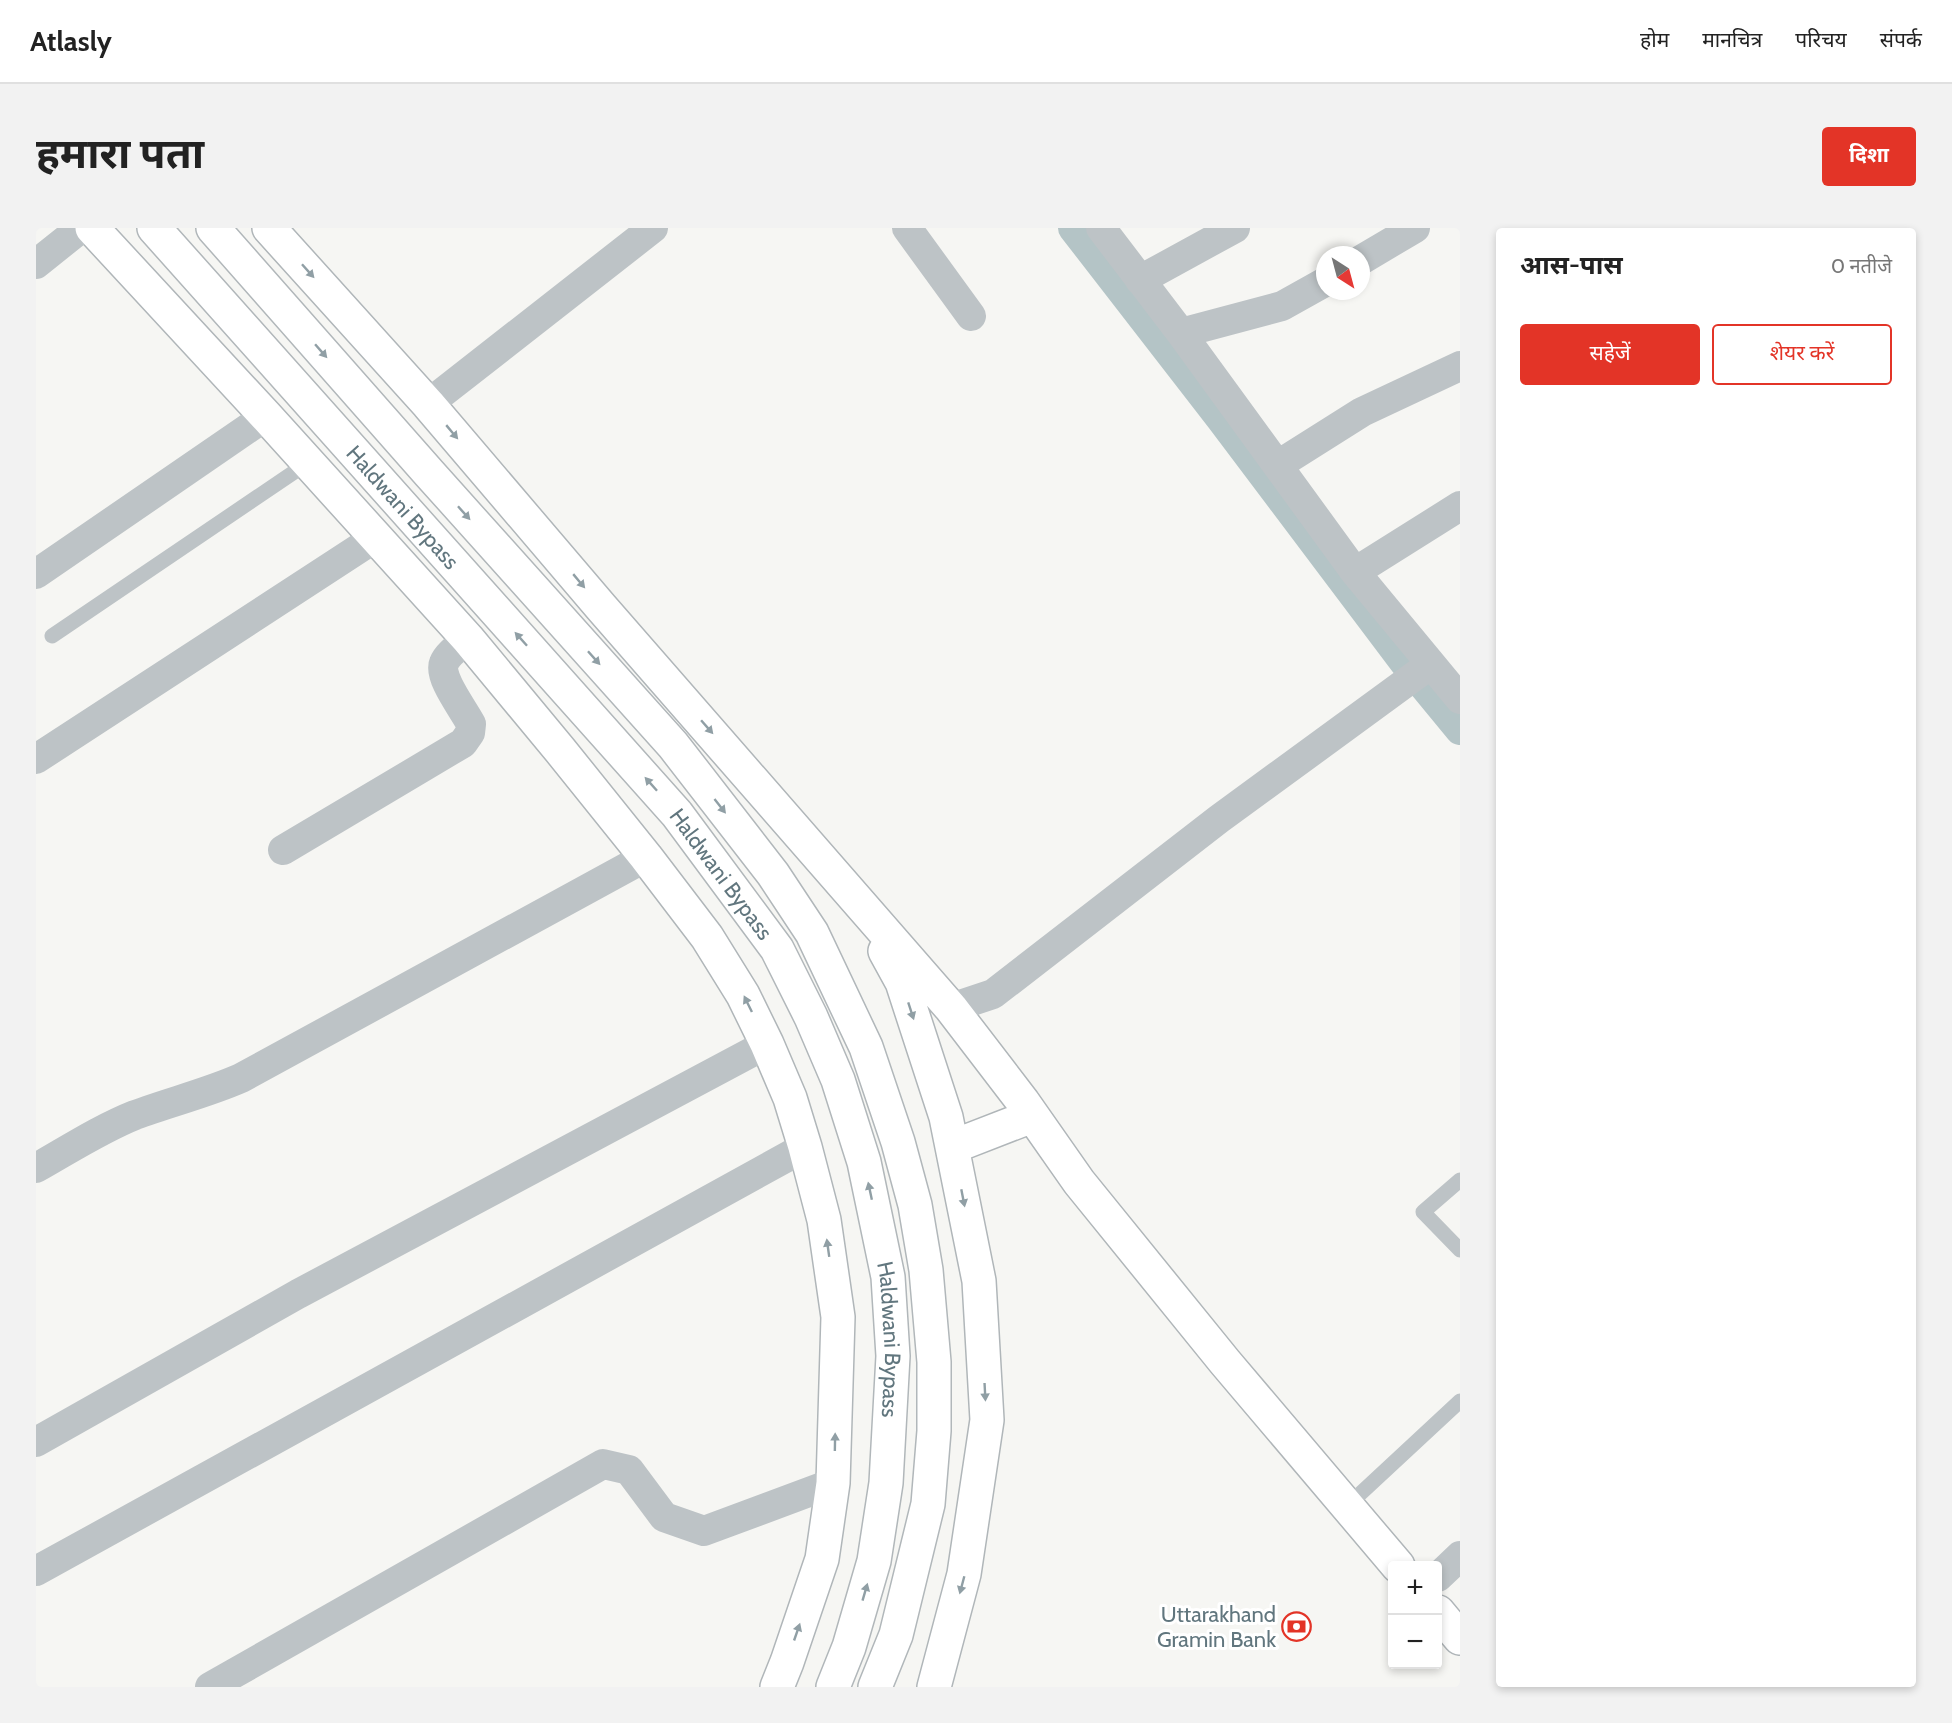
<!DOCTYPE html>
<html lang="hi">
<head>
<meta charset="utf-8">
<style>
  body { margin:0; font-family:Cabin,"Noto Sans Devanagari",sans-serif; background:#f2f2f2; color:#222 }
  .controls { position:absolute; right:18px; bottom:18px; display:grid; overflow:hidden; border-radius:6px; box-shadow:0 3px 9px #0003 }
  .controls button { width:54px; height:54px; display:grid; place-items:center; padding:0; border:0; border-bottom:2px solid #e0e0e0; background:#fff; color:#222; font:30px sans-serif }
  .compass { position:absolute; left:1280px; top:18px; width:54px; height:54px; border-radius:50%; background:#fff; box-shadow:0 3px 9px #0003; rotate:144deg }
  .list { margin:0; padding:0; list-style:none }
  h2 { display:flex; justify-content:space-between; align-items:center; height:78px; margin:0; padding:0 24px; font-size:26px }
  h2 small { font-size:20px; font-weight:400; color:#767676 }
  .actions { display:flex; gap:12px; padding:18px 24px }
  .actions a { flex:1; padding:14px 0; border:2px solid #e33427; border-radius:6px; text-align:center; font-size:21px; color:#e33427 }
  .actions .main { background:#e33427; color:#fff }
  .map { position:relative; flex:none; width:1424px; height:1459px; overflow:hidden; border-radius:6px }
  header { display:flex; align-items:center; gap:36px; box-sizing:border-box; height:84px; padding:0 30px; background:#fff; border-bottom:2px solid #e0e0e0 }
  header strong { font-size:28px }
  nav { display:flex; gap:33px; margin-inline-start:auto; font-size:21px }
  .intro { display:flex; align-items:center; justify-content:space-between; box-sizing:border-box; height:144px; padding:0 36px }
  h1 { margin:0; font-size:42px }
  .button { padding:15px 27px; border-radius:6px; background:#e33427; color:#fff; font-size:21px; font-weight:700 }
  main { display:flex; gap:36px; padding:0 36px }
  aside { flex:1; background:#fff; border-radius:6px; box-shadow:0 3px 9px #0003 }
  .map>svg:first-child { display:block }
</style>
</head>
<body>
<header>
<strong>Atlasly</strong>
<nav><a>होम</a><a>मानचित्र</a><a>परिचय</a><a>संपर्क</a></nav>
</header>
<div class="intro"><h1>हमारा पता</h1><a class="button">दिशा</a></div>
<main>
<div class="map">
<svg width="1424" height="1459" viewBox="0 0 1424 1459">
  <rect width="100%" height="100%" fill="#f6f6f3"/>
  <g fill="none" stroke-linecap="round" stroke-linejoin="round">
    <!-- canal -->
    <path stroke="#b4c4c6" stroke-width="30" d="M1037,0L1185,191L1368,434L1424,502"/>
    <defs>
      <g id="primary">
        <path id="s1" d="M118,0L641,586L741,721L775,789L802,852L828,934L852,1049L857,1128L850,1255L838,1333L813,1419L797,1459"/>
        <path d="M177,0L393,245L637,517L737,646L776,705L830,819L862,914L879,977L890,1042L898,1134V1203L892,1276L860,1407L839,1459"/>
      </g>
      <path id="trunk" d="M56,0L230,188L432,411L524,522L610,629L671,709L707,767L731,816L754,870L769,919L788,992L802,1089L797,1255L786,1331L751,1434L741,1459
        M233,0L392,176L565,379L915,780L987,874L1043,954L1189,1134L1362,1338
        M849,723L866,754L910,889L943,1053L951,1192L928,1346L898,1459
        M916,919L996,888
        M1402,1384L1424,1410"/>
    </defs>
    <!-- primary casing -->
    <use href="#primary" stroke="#b1b7ba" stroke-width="36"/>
    <!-- trunk casing -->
    <use href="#trunk" stroke="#b0b6b9" stroke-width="36"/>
    <!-- service -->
    <path stroke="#bdc3c6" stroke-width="15" d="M16,408L273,234
      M1424,952L1387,984L1424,1022
      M1311,1278L1424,1173"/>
    <!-- minor -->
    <path stroke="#bdc3c6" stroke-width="30" d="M871,0L935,88
      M1065,0L1145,105L1319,344L1424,471
      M1325,32L1379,0
      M0,36L45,0
      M1104,52L1199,0
      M1145,105L1246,78L1289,54
      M392,176L617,0
      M1242,237L1326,184L1424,138
      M1319,344L1424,278
      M0,346L230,188
      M0,531L339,310
      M247,622L427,515L434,505L435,496C428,482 402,449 408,435C412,425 424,418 432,411
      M915,780L957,766L1183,591L1395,436
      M0,940C32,922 64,901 99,887C134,874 171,865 205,850L610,629
      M0,1214L262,1066L731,816
      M0,1343L769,919
      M1402,1349L1424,1328
      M174,1459L567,1236L593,1242L628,1289L668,1303L797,1255"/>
    <!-- primary -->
    <use href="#primary" stroke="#fff" stroke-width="33"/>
    <!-- trunk -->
    <use href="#trunk" stroke="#fff" stroke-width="33"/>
  </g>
  <!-- one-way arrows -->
  <defs><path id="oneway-solid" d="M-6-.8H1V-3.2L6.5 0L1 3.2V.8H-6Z" transform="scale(1.5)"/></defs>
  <g fill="#909fa5">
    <use href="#oneway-solid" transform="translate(272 43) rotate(48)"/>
    <use href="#oneway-solid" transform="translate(285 123) rotate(49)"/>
    <use href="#oneway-solid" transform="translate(416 204) rotate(50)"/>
    <use href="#oneway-solid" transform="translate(428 285) rotate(48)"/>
    <use href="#oneway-solid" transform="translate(543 353) rotate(50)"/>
    <use href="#oneway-solid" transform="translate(485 411) rotate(-132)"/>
    <use href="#oneway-solid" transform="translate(558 430) rotate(48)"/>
    <use href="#oneway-solid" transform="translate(671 499) rotate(49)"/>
    <use href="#oneway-solid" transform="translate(615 556) rotate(-132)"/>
    <use href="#oneway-solid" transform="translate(684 578) rotate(52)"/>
    <use href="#oneway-solid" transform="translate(712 776) rotate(-116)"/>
    <use href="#oneway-solid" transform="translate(875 783) rotate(72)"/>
    <use href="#oneway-solid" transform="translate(834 963) rotate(-102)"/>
    <use href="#oneway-solid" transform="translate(927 970) rotate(79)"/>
    <use href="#oneway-solid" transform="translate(792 1020) rotate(-98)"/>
    <use href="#oneway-solid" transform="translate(949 1164) rotate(87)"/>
    <use href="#oneway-solid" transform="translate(799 1214) rotate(-89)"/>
    <use href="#oneway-solid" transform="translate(926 1357) rotate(105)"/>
    <use href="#oneway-solid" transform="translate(829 1364) rotate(-74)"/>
    <use href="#oneway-solid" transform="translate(761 1404) rotate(-71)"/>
  </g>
  <!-- icons -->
  <defs>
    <symbol id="bank-ring" viewBox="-11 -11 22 22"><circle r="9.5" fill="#fff" stroke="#e33427" stroke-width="1.5"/><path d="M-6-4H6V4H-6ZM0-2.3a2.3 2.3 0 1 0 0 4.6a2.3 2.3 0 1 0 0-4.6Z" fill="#e33427"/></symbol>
  </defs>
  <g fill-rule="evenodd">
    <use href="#bank-ring" x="1244" y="1382" width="33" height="33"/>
  </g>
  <g text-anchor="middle" stroke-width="6" stroke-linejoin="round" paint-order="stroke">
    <!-- street labels -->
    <g font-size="22" fill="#61767e" stroke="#fff">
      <text dy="8" stroke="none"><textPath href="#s1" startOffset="374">Haldwani Bypass</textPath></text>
      <text dy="8" stroke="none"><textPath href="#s1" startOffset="860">Haldwani Bypass</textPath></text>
      <text dy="8" stroke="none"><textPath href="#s1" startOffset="1364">Haldwani Bypass</textPath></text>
    </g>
    <!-- poi labels -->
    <g font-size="22" fill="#61767e" stroke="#fff" text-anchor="end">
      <text x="1240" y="1394">Uttarakhand<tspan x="1240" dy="25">Gramin Bank</tspan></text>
    </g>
  </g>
</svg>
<div class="controls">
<button>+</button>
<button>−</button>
</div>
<svg class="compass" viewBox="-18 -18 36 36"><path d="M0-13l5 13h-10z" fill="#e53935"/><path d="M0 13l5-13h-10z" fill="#767676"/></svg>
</div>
<aside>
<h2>आस-पास<small>0 नतीजे</small></h2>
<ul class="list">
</ul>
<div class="actions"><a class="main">सहेजें</a><a>शेयर करें</a></div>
</aside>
</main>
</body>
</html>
